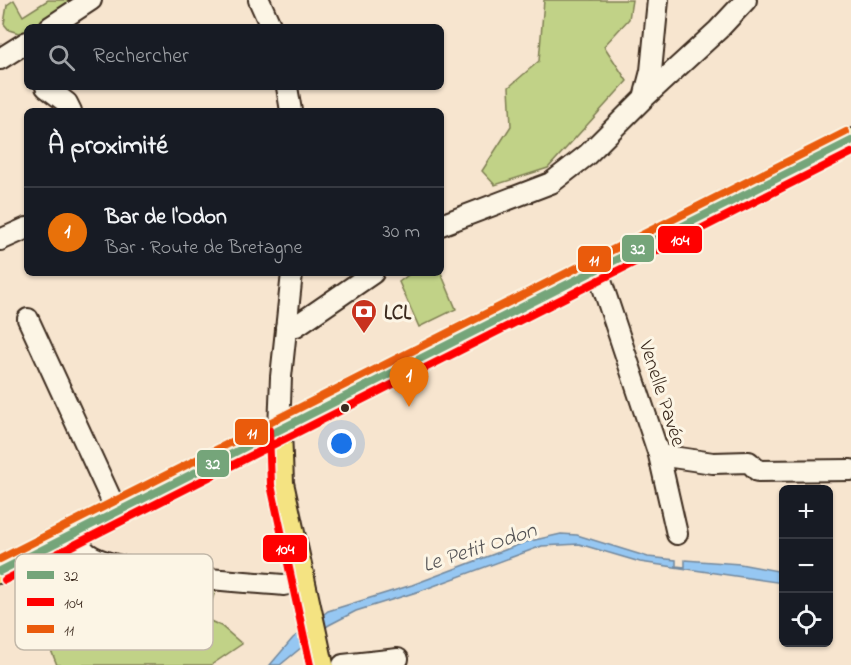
<!DOCTYPE html>
<html lang="fr">
<head>
<meta charset="utf-8">
<style>
  body { margin:0; font-family:"Indie Flower",sans-serif; background:#242831; color:#f1f3f6 }
  .controls { position:absolute; right:18px; bottom:18px; display:grid; overflow:hidden; border-radius:9px; box-shadow:0 2px 4px #0004 }
  .controls button { width:54px; height:54px; display:grid; place-items:center; padding:0; border:0; border-bottom:2px solid #363941; background:#171b24; color:#f1f3f6; font:30px sans-serif }
  .you { position:absolute; left:342px; top:444px; width:21px; height:21px; margin:-15px; border:4px solid #fff; border-radius:50%; background:#1a73e8; box-shadow:0 0 0 9px #1a73e833 }
  .badge { display:grid; place-items:center; width:39px; height:39px; border-radius:50%; background:#c8321e; color:#fff; font-size:20px; font-weight:700 }
  .pin { position:absolute; translate:-50% -50px; filter:drop-shadow(0 2px 3px #0008) }
  .pin::after { content:''; position:absolute; top:32px; width:21px; height:18px; background:inherit; clip-path:polygon(0 0,100% 0,50% 100%) }
  .list { margin:0; padding:0; list-style:none }
  h2 { display:flex; justify-content:space-between; align-items:center; height:78px; margin:0; padding:0 24px; font-size:26px }
  h2 small { font-size:20px; font-weight:400; color:#9ea1a6 }
  .list li { display:grid; grid-template-columns:39px 1fr auto; gap:18px; align-items:center; box-sizing:border-box; height:90px; padding:0 24px; border-top:2px solid #363941 }
  .list b { display:block; font-size:22px; white-space:nowrap }
  .list p { margin:0; font-size:20px; white-space:nowrap; color:#9ea1a6 }
  .list em { font-size:20px; font-style:normal; color:#9ea1a6 }
  .icon { flex:none; width:33px; height:33px; fill:none; stroke:currentColor; stroke-width:2; stroke-linecap:round; stroke-linejoin:round }
  .map { position:relative; flex:none; width:851px; height:665px; overflow:hidden }
  .search { position:absolute; background:#171b24; box-shadow:0 2px 4px #0004; left:24px; top:24px; width:420px; height:66px; display:flex; align-items:center; gap:15px; box-sizing:border-box; padding:0 21px; border-radius:9px; color:#9ea1a6; font-size:22px }
  .panel { position:absolute; background:#171b24; box-shadow:0 2px 4px #0004; left:24px; top:108px; width:420px; height:168px; border-radius:9px }
  .map>svg:first-child { display:block }
</style>
</head>
<body>
<div class="map">
<svg width="851" height="665" viewBox="0 0 851 665">
  <rect width="100%" height="100%" fill="#f7e5cf"/>
  <filter id="ink" filterUnits="userSpaceOnUse"><feTurbulence type="fractalNoise" baseFrequency=".0167" numOctaves="2"/><feDisplacementMap in="SourceGraphic" scale="12" xChannelSelector="R" yChannelSelector="G"/><feConvolveMatrix kernelMatrix="1 2 1 2 8 2 1 2 1" color-interpolation-filters="sRGB"/></filter>
  <g filter="url(#ink)">
    <!-- green -->
    <path fill="#c1d287" stroke="#7e7e52" stroke-width="1.5" d="M14,0L23,16L48,0H79L38,27H27L25,35L9,30L4,24L7,5Z
      M544,0H632L629,19L604,46L627,81L548,168L495,185L482,171L511,126L509,87L539,61Z
      M411,273H441L456,309L419,327L399,282Z
      M158,583L169,586L185,583L217,585L206,619L221,626L242,644L211,665H57L51,650L150,597L146,589Z"/>
    <!-- water -->
    <path fill="#96c7f2" stroke="#72889d" stroke-width="1.5" d="M561,534L577,535L648,557L676,560V566L685,567V560L740,564L783,572V583L640,562L579,544L542,546L420,591L356,611L329,625L280,665H270L293,638L328,611L412,585L526,542Z"/>
    <g fill="none" stroke-linecap="round" stroke-linejoin="round">
      <defs>
        <path id="minor" d="M259,0L271,27
          M50,27L91,0
          M0,59L27,42
          M46,87L67,103L71,111
          M287,87L291,111
          M644,98L651,71L658,0
          M441,225L551,183L587,155L644,98L718,30L746,0
          M0,240L27,228
          M597,269L659,455L677,534
          M28,319L117,512
          M286,327L296,326L373,273
          M279,430L281,377L292,273
          M659,455L713,463L749,462L758,471L851,470
          M74,534C78,540 81,548 87,553C119,576 241,581 284,585
          M343,665L398,659"/>
        <path id="major" d="M279,430L281,483L321,665
          M0,571L851,141"/>
      </defs>
      <!-- minor casing -->
      <use href="#minor" stroke="#3b2a1e" stroke-width="24"/>
      <!-- major casing -->
      <use href="#major" stroke="#3b2a1e" stroke-width="28"/>
      <!-- minor -->
      <use href="#minor" stroke="#fcf5e5" stroke-width="20"/>
      <!-- major -->
      <use href="#major" stroke="#f4e382" stroke-width="24"/>
      <defs>
        <path id="bus-1" d="M0,571L851,141"/>
        <path id="bus-2" d="M269,430L271,485L310,665
          M5,580L851,153"/>
        <path id="bus-3" d="M0,559L846,132"/>
      </defs>
      <!-- bus-1 casing -->
      <use href="#bus-1" stroke="#fcf5e5" stroke-width="12"/>
      <!-- bus-2 casing -->
      <use href="#bus-2" stroke="#fcf5e5" stroke-width="12"/>
      <!-- bus-3 casing -->
      <use href="#bus-3" stroke="#fcf5e5" stroke-width="12"/>
      <!-- bus-1 -->
      <use href="#bus-1" stroke="#75a57a" stroke-width="8"/>
      <!-- bus-2 -->
      <use href="#bus-2" stroke="#f00" stroke-width="8"/>
      <!-- bus-3 -->
      <use href="#bus-3" stroke="#ea5b0c" stroke-width="8"/>
    </g>
  </g>
  <!-- icons -->
  <defs>
    <symbol id="bank-pin" viewBox="-11 -11 22 30"><path d="M0 17L-7.5 6A9.5 9.5 0 1 1 7.5 6Z" fill="#c8321e" stroke="#fcf5e5"/><path d="M-6-4H6V4H-6ZM0-2.3a2.3 2.3 0 1 0 0 4.6a2.3 2.3 0 1 0 0-4.6Z" fill="#fff"/></symbol>
  </defs>
  <g fill-rule="evenodd">
    <use href="#bank-pin" x="349" y="297" width="30" height="40"/>
  </g>
  <!-- markers -->
  <circle fill="#3b2a1e" stroke="#fcf5e5" stroke-width="2" cx="345" cy="408" r="5"/>
  <g text-anchor="middle" stroke-width="6" stroke-linejoin="round" paint-order="stroke">
    <!-- poi labels -->
    <g font-size="21" font-weight="bold" fill="#3b2a1e" stroke="#fcf5e5" text-anchor="start">
      <text x="384" y="319">LCL</text>
    </g>
    <!-- street labels -->
    <g font-size="21" fill="#3b2a1e" stroke="#fcf5e5">
      <text transform="translate(663 393) rotate(72)" y="7">Venelle Pavée</text>
    </g>
    <!-- water labels -->
    <g font-size="22" font-style="italic" fill="#525153" stroke="#fcf5e5">
      <text transform="translate(479 546) rotate(-18)" y="8">Le Petit Odon</text>
    </g>
  </g>
  <!-- legend -->
  <rect x="15" y="554" width="198" height="96" rx="9" fill="#fcf5e5" stroke="#c2b8a9" stroke-width="1.5"/>
  <rect x="27" y="571" width="27" height="8" fill="#75a57a"/>
  <rect x="27" y="598" width="27" height="8" fill="#f00"/>
  <rect x="27" y="625" width="27" height="8" fill="#ea5b0c"/>
  <g font-size="16" fill="#3b2a1e">
    <text x="64" y="581">32</text>
    <text x="64" y="608">104</text>
    <text x="64" y="635">11</text>
  </g>
  <g stroke="#fcf5e5" stroke-width="2">
    <rect x="657" y="225" width="46" height="29" rx="6" fill="#f00"/>
    <rect x="621" y="234" width="34" height="29" rx="6" fill="#75a57a"/>
    <rect x="577" y="245" width="35" height="28" rx="6" fill="#ea5b0c"/>
    <rect x="234" y="418" width="35" height="28" rx="6" fill="#ea5b0c"/>
    <rect x="196" y="449" width="34" height="29" rx="6" fill="#75a57a"/>
    <rect x="262" y="534" width="46" height="29" rx="6" fill="#f00"/>
  </g>
  <g font-size="16" text-anchor="middle" font-weight="bold" fill="#fff">
    <text x="680" y="245">104</text>
    <text x="638" y="254">32</text>
    <text x="594" y="265">11</text>
    <text x="252" y="438">11</text>
    <text x="213" y="469">32</text>
    <text x="285" y="554">104</text>
  </g>
</svg>
<div class="controls">
<button>+</button>
<button>−</button>
<button><svg class="icon" aria-label="locate" viewBox="0 0 24 24"><circle cx="12" cy="12" r="6"/><path d="M12 2v4M12 18v4M2 12h4M18 12h4"/></svg></button>
</div>
<div class="you"></div>
<div class="pin badge" style="left:409px;top:407px;background:#e8710a">1</div>
<div class="search"><svg class="icon" aria-label="search" viewBox="0 0 24 24"><circle cx="10" cy="10" r="6"/><path d="M15 15l6 6"/></svg>Rechercher</div>
<section class="panel">
<h2>À proximité<small></small></h2>
<ul class="list">
<li><span class="badge" style="background:#e8710a">1</span><div><b>Bar de l'Odon</b><p>Bar · Route de Bretagne</p></div><em>30 m</em></li>
</ul>
</section>
</div>
</body>
</html>
